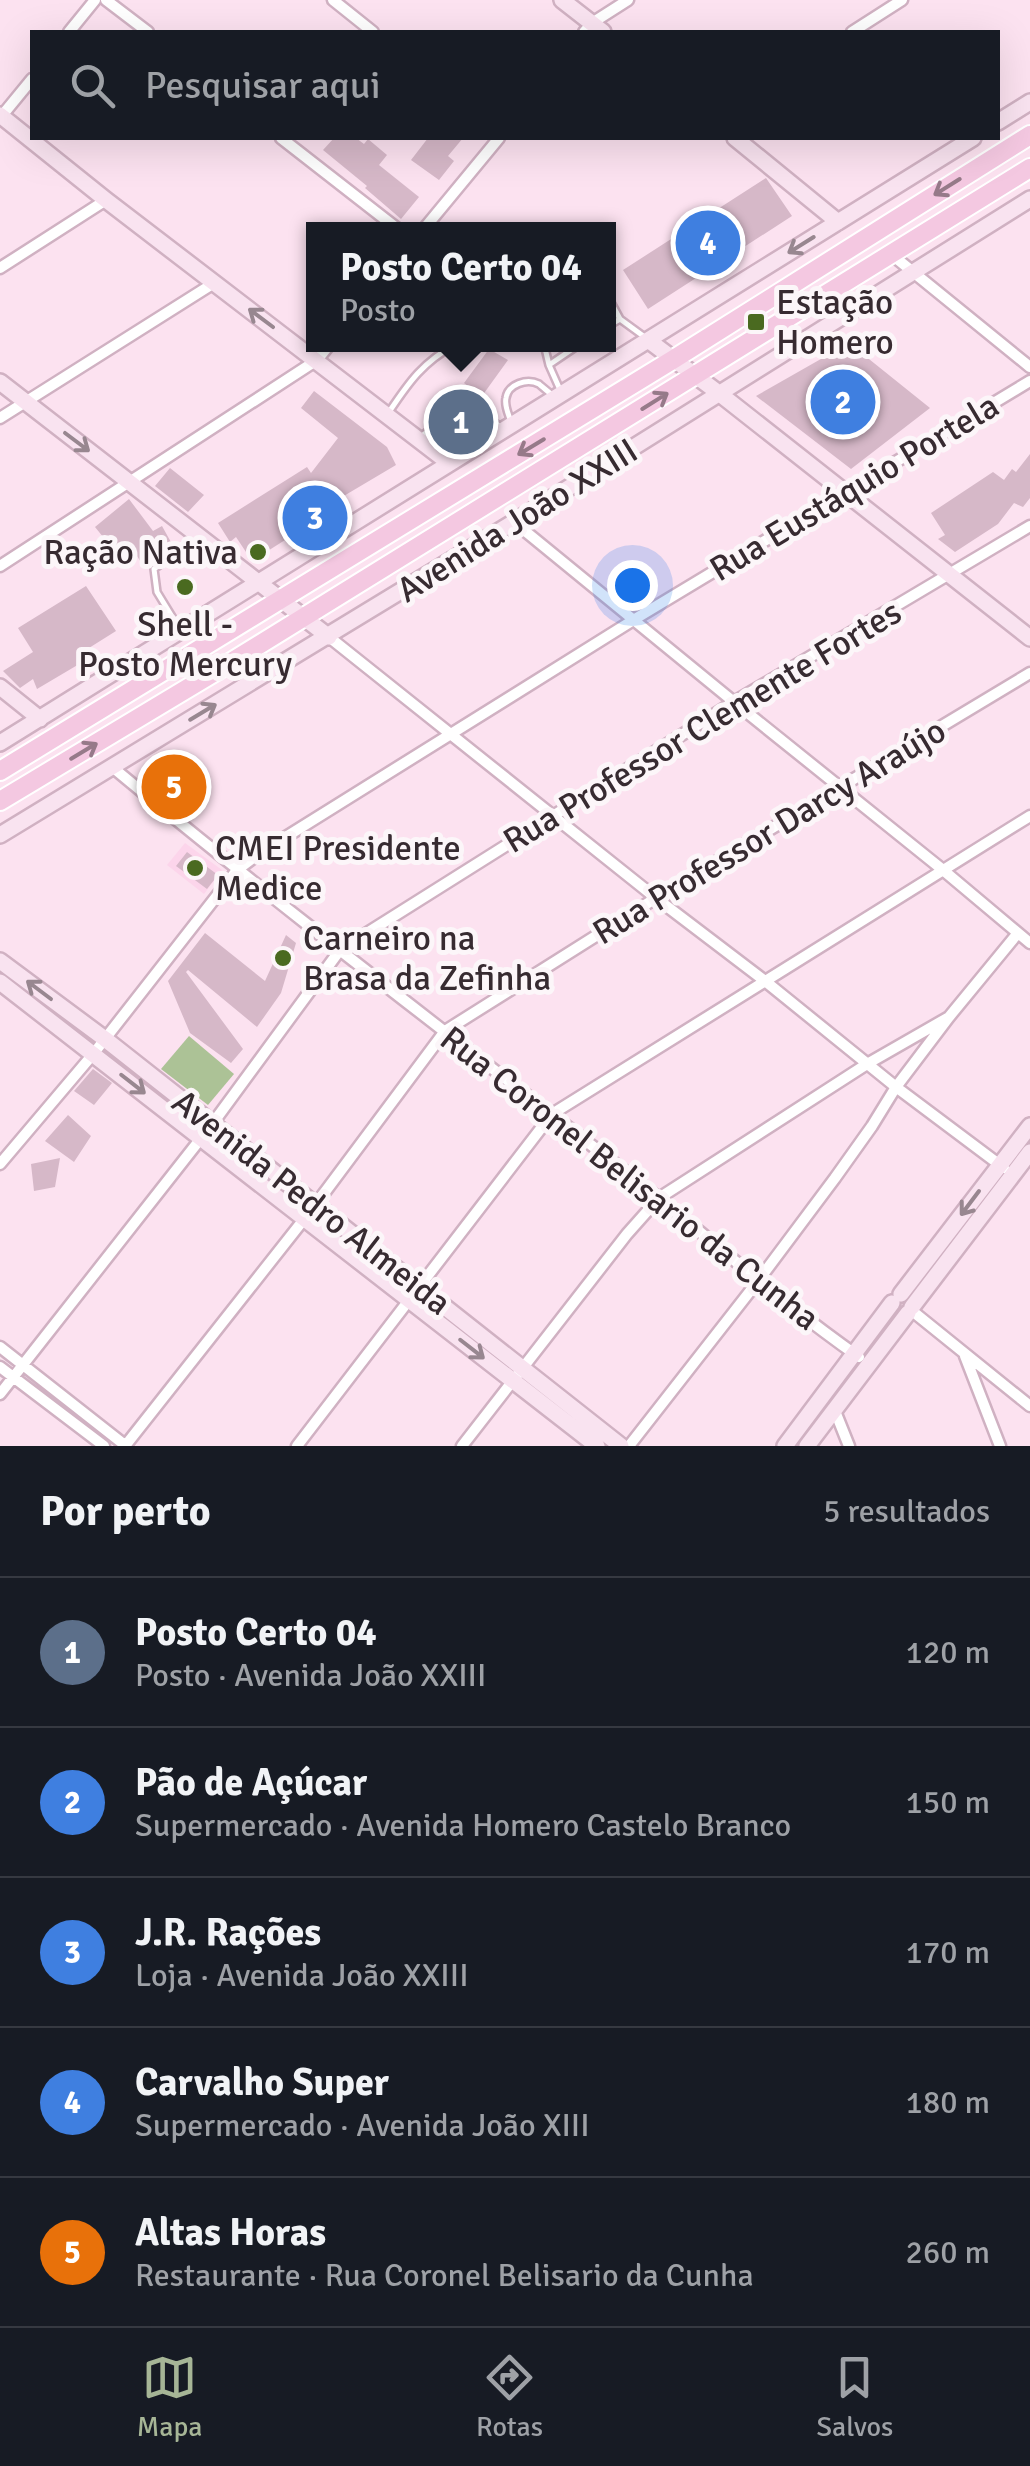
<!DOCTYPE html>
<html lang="pt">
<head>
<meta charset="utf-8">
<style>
  body { margin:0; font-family:Signika,sans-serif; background:#242831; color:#f1f3f6 }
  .you { position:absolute; left:632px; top:585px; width:35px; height:35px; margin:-25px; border:8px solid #fff; border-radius:50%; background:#1a73e8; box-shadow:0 0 0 15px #1a73e833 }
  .badge { display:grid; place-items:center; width:65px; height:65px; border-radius:50%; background:#a6b596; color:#fff; font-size:32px; font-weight:700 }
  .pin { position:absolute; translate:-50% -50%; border:5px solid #fff; box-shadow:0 2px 10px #0006 }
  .popup { position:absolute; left:306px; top:222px; width:310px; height:130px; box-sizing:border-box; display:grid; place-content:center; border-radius:0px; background:#171b24; filter:drop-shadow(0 2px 8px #0005); font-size:32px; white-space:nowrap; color:#9ea1a6 }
  .popup b { font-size:38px; color:#f1f3f6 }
  .popup::after { content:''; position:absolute; left:50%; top:100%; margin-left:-20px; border:20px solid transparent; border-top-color:#171b24 }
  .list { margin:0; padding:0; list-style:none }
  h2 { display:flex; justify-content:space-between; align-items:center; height:130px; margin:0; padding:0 40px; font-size:42px }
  h2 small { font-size:32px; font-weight:400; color:#9ea1a6 }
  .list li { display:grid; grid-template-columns:65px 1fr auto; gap:30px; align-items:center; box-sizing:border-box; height:150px; padding:0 40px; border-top:2px solid #363941 }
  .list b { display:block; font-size:38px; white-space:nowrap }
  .list p { margin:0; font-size:32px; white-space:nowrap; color:#9ea1a6 }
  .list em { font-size:32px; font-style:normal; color:#9ea1a6 }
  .icon { flex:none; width:55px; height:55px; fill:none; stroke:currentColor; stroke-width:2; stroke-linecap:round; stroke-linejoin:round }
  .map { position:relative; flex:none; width:1030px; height:1446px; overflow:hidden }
  .search { position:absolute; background:#171b24; box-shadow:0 10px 40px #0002; left:30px; right:30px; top:30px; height:110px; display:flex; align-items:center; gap:25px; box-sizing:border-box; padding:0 35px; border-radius:0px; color:#9ea1a6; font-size:38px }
  .sheet { height:880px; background:#171b24 }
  nav { display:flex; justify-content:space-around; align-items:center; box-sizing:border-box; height:140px; border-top:2px solid #363941; background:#171b24; font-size:28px; color:#9ea1a6 }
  nav a { display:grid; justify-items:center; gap:5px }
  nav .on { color:#a6b596 }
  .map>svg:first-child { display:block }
</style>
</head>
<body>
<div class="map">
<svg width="1030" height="1446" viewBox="0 0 1030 1446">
  <rect width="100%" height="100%" fill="#fce2f0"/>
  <!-- built -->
  <path fill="#fcd5eb" d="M185,843L222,870L204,894L167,865Z"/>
  <!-- green -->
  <path fill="#acc296" d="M189,1036L234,1074L208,1105L161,1069Z"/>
  <!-- building -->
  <path fill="#d6b8c8" d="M334,138H356L364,144L368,139L387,155L379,165L419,197L401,219L365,188L367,186L323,150Z
    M428,138H463L448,156L454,161L439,180L411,160Z
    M766,178L792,216L648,309L623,270Z
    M849,343L930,408L851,469L756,396Z
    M489,349L508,360L482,396L464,383Z
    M314,391L387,447L396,465L337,500L340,505L252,561L236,537L230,542L218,523L307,467L311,473L338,438L301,408Z
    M1030,454V498L1023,507L1014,503L998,524L955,552L938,539L945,535L931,513L993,472L1004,480L1012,469L1016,472Z
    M170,468L204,495L188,512L155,486Z
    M129,499L153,531L162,526L172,544L142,564L129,543L116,553L95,527Z
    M86,586L116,631L81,653L86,660L37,689L33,679L20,688L3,671L33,652L18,628Z
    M187,852L218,875L207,889L176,866Z
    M205,933L265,981L286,935L296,943L281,993L257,1027L188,970L186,972L243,1049L231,1063L190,1033L168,981Z
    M93,1069L112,1083L94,1105L74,1091Z
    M68,1115L91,1136L74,1162L45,1141Z
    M60,1158L55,1187L34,1191L31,1164Z"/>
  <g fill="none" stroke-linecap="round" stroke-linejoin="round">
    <defs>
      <path id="lane" d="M608,297L620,319L646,338
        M608,326L620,319
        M544,344L549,365
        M561,392L549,365L580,344
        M389,412C409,382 423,362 456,344
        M511,422C509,415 504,406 506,398C508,384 527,378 539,384C541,386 550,393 552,395
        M432,427L451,443L487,415
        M422,436L468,399L501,428
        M179,628L157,592L154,569L198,538"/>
      <path id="street" d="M106,0L148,32
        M333,0L373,32
        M69,32L95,0
        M584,32L592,23L628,0
        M852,32L902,0
        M0,118L32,79
        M281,138L399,230
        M423,230L499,138
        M891,254L1030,367
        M0,268L106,200
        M0,418L214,283
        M514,522L734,702L943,870L1030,943
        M0,566L317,360L330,344
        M329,637L656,898L765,981L896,1087L1004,1168
        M111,766C278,905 451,1036 622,1169C702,1231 776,1299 859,1357
        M0,1164L94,1053L237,870L257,855L635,619L1030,381
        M911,1310L1030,1406
        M0,1347L126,1446
        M965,1356L1000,1446
        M0,1367L104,1446
        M0,1394L213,1123L340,950L734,702L1030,526
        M835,1411L849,1446
        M125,1446L316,1204L445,1031L656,898L1030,673
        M297,1446L552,1114L1030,816
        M462,1446L627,1234L659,1198L867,1064L949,1017
        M629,1446L758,1281L835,1178L872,1126L896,1087L949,1017L1018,933"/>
      <path id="secondary" d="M562,0L603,32
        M0,115L106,200L449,463
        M998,122L1030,102
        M735,138L838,222
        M648,340L720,394L1030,638
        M0,382L329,637
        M0,687L40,719
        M0,743L973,138
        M0,835L514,522L1030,199
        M0,961L105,1039L621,1446
        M0,982L597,1446
        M901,1294L1030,1126
        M912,1307L1030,1152
        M785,1446L892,1303
        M807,1446L908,1313"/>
      <path id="primary" d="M0,771L674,359L1030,135
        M0,801L233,661L1030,168"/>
    </defs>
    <!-- lane casing -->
    <use href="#lane" stroke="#d0b1c2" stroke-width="10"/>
    <!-- street casing -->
    <use href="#street" stroke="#d0b1c2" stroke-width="15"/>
    <!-- secondary casing -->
    <use href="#secondary" stroke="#d0b1c2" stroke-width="20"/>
    <!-- primary casing -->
    <use href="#primary" stroke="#fff" stroke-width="22"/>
    <!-- lane -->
    <use href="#lane" stroke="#fff" stroke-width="5"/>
    <!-- street -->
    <use href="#street" stroke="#fff" stroke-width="10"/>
    <!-- secondary -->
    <use href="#secondary" stroke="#f9e3f0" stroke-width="15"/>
    <!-- primary -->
    <use href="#primary" stroke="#f4c8e1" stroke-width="18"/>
  </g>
  <!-- one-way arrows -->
  <defs><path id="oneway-shaft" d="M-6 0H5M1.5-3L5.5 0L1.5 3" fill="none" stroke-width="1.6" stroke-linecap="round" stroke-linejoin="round" transform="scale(2.5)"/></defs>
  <g stroke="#967a89">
    <use href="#oneway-shaft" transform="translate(947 187) rotate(148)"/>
    <use href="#oneway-shaft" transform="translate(655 401) rotate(-32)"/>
    <use href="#oneway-shaft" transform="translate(531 447) rotate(149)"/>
    <use href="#oneway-shaft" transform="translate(84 751) rotate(-31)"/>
  </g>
  <g stroke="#988790">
    <use href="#oneway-shaft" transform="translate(801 245) rotate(148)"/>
    <use href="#oneway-shaft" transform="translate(261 318) rotate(-143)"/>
    <use href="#oneway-shaft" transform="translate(77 442) rotate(37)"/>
    <use href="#oneway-shaft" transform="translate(203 712) rotate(-31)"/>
    <use href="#oneway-shaft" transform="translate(39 990) rotate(-143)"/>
    <use href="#oneway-shaft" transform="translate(133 1084) rotate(38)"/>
    <use href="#oneway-shaft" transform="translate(970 1203) rotate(127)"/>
    <use href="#oneway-shaft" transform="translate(472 1349) rotate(38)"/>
  </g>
  <!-- markers -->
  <g fill="#4a6a20" stroke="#fcf6f9" stroke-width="4">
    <rect x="746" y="312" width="20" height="20" rx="5"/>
    <circle cx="258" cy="552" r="10"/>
    <circle cx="185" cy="587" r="10"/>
    <circle cx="195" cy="868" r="10"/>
    <circle cx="283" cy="958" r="10"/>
  </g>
  <g text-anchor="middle" stroke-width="10" stroke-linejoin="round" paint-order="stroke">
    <!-- poi labels -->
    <g font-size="35" fill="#372b31" stroke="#fcf6f9" text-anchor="start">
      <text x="776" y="314">Estação<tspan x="776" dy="40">Homero</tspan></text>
      <text x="238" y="564" text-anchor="end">Ração Nativa</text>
      <text x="185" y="636" text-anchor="middle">Shell -<tspan x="185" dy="40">Posto Mercury</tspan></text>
      <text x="215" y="860">CMEI Presidente<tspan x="215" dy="40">Medice</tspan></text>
      <text x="303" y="950">Carneiro na<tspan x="303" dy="40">Brasa da Zefinha</tspan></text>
    </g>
    <!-- street labels -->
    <g font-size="35" fill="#372b31" stroke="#fcf6f9">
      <text transform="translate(854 487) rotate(-31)" y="12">Rua Eustáquio Portela</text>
      <text transform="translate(517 520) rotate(-32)" y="12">Avenida João XXIII</text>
      <text transform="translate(702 726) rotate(-31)" y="12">Rua Professor Clemente Fortes</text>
      <text transform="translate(769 831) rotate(-31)" y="12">Rua Professor Darcy Araújo</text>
      <text transform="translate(630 1178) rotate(38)" y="12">Rua Coronel Belisario da Cunha</text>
      <text transform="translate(312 1202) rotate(38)" y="12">Avenida Pedro Almeida</text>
    </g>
  </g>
</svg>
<div class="you"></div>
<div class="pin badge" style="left:461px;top:422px;background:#5c6f8a">1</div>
<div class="popup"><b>Posto Certo 04</b>Posto</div>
<div class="pin badge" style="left:843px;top:402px;background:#3f7fe0">2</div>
<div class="pin badge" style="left:315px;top:518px;background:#3f7fe0">3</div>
<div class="pin badge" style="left:708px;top:243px;background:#3f7fe0">4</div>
<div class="pin badge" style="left:174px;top:787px;background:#e8710a">5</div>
<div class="search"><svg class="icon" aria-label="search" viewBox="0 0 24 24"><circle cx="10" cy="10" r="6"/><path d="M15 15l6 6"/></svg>Pesquisar aqui</div>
</div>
<section class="sheet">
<h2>Por perto<small>5 resultados</small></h2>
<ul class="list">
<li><span class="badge" style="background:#5c6f8a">1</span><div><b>Posto Certo 04</b><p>Posto · Avenida João XXIII</p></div><em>120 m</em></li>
<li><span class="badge" style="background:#3f7fe0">2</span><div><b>Pão de Açúcar</b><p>Supermercado · Avenida Homero Castelo Branco</p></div><em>150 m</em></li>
<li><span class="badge" style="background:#3f7fe0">3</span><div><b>J.R. Rações</b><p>Loja · Avenida João XXIII</p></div><em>170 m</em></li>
<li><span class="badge" style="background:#3f7fe0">4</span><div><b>Carvalho Super</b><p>Supermercado · Avenida João XIII</p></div><em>180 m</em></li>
<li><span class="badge" style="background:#e8710a">5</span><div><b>Altas Horas</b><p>Restaurante · Rua Coronel Belisario da Cunha</p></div><em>260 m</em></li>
</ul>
</section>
<nav>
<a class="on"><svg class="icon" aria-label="map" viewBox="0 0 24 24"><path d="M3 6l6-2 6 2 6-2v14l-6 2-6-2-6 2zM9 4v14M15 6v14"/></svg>Mapa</a>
<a><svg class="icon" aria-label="directions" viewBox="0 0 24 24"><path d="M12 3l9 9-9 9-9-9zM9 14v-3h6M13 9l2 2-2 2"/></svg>Rotas</a>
<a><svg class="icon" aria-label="saved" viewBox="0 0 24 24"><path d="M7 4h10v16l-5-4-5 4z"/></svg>Salvos</a>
</nav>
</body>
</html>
